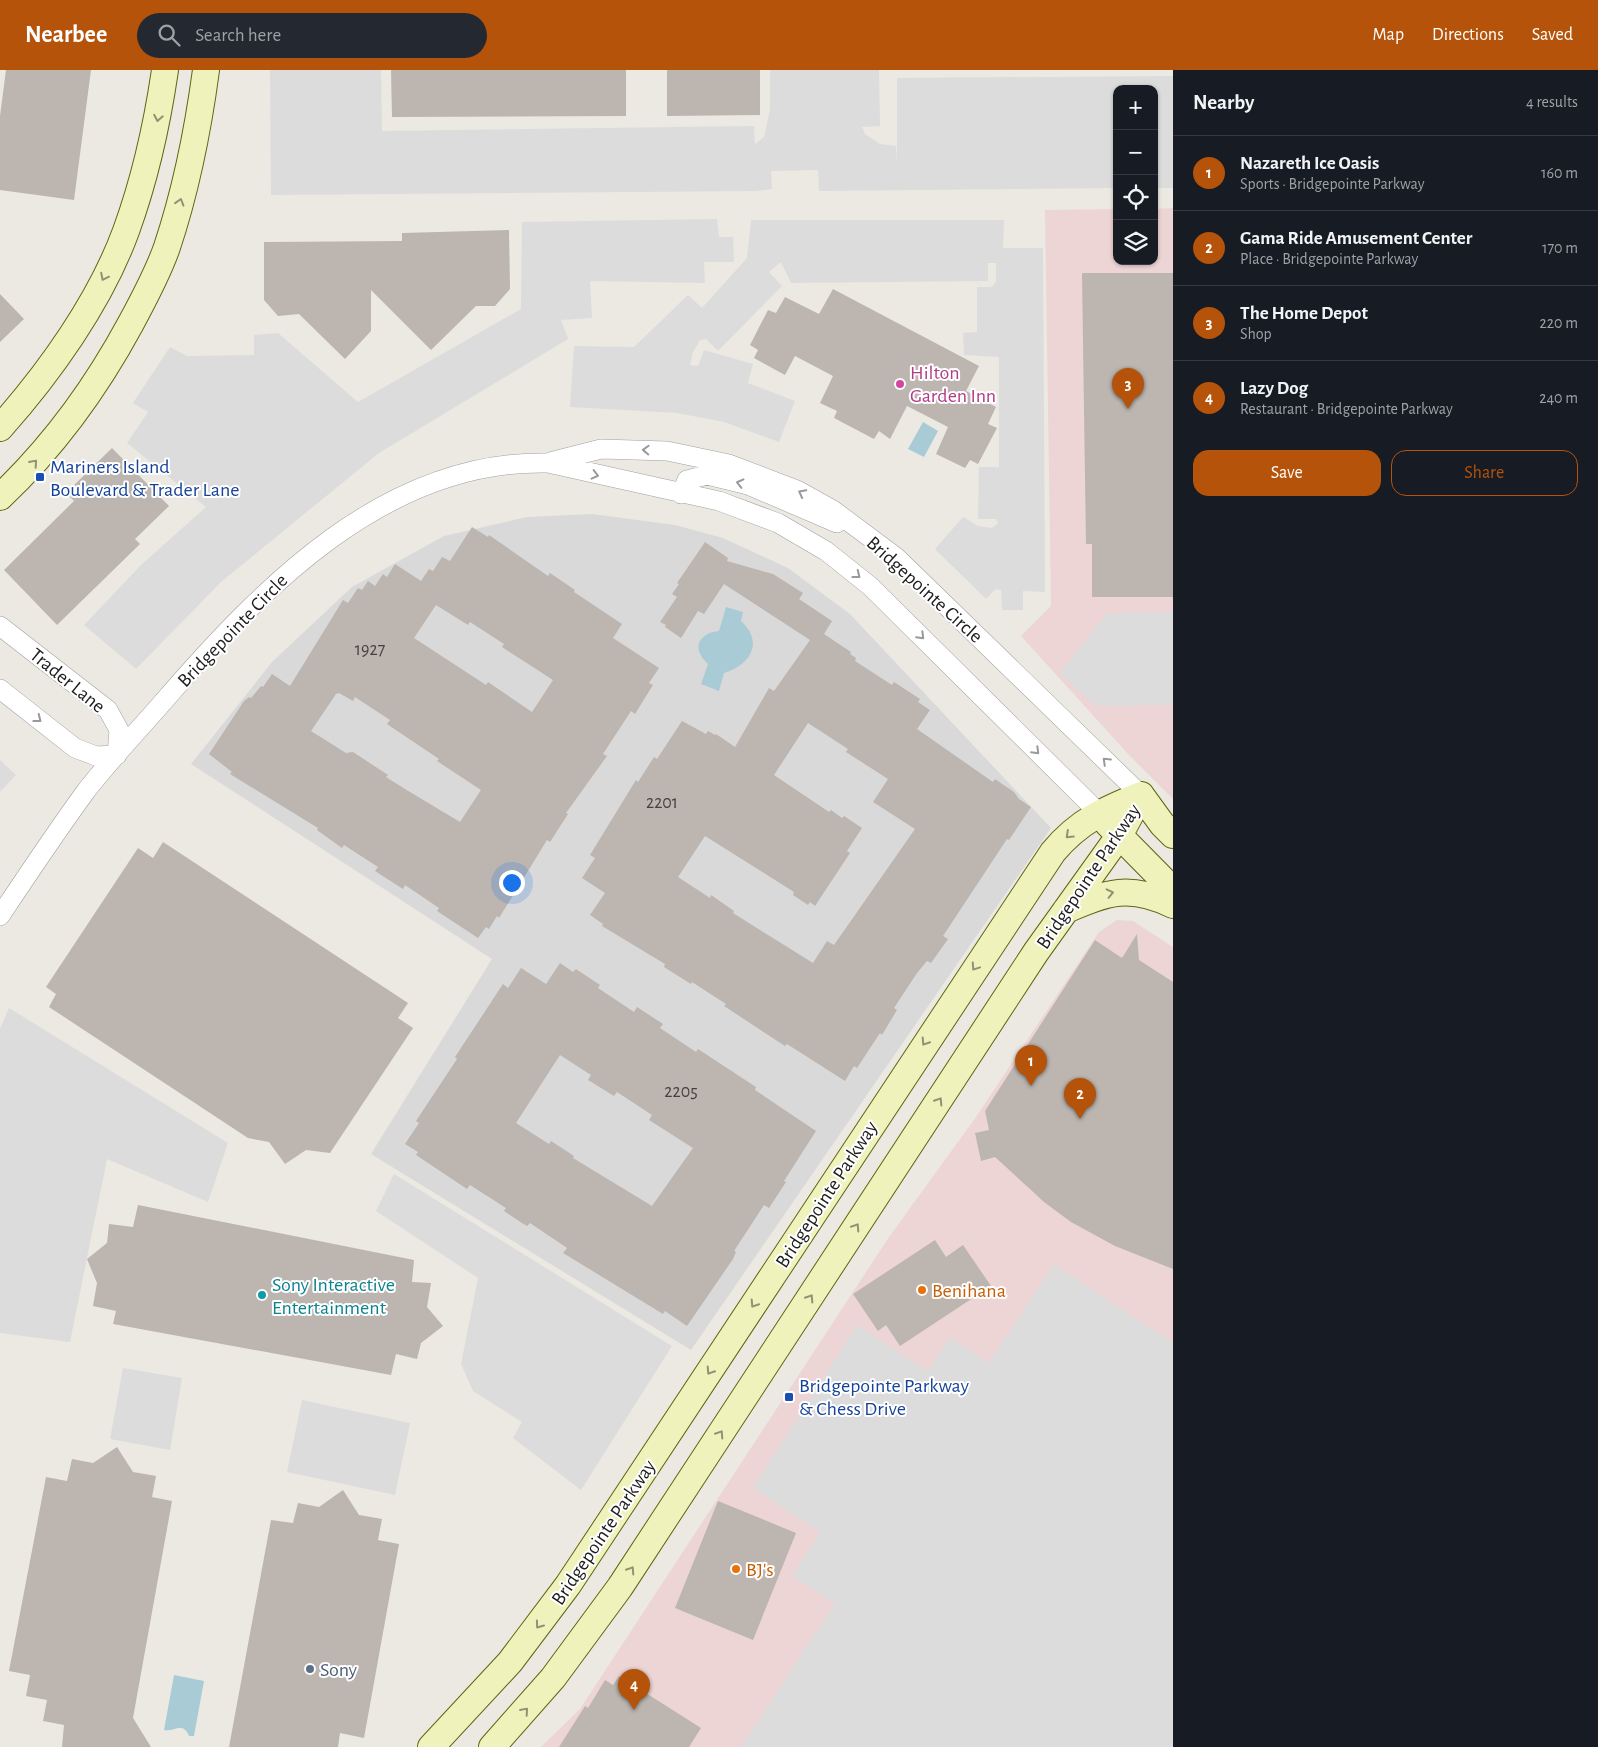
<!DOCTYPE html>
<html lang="en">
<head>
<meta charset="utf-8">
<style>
  body { margin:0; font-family:"Alegreya Sans",sans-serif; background:#242831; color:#f1f3f6 }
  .controls { position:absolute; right:15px; top:15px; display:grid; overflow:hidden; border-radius:10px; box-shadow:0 1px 4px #0004 }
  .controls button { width:45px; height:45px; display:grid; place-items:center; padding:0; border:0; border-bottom:1px solid #363941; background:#171b24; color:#f1f3f6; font:25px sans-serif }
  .you { position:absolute; left:511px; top:812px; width:18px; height:18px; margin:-12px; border:4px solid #fff; border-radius:50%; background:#1a73e8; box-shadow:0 0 0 8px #1a73e833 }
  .badge { display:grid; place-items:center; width:32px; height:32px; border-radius:50%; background:#b45309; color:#fff; font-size:16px; font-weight:700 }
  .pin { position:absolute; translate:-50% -41px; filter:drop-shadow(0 1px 2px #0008) }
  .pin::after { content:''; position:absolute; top:26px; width:18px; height:15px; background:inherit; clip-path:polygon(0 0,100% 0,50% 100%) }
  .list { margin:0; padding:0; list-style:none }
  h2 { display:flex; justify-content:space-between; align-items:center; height:65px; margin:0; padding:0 20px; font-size:21px }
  h2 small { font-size:16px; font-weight:400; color:#9ea1a6 }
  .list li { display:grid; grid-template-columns:32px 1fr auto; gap:15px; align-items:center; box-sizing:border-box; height:75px; padding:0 20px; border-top:1px solid #363941 }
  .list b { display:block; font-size:19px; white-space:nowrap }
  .list p { margin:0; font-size:16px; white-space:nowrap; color:#9ea1a6 }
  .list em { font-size:16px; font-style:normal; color:#9ea1a6 }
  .actions { display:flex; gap:10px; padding:15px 20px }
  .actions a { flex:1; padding:11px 0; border:1px solid #b45309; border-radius:15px; text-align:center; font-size:18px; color:#b45309 }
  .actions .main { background:#b45309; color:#fff }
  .icon { flex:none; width:28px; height:28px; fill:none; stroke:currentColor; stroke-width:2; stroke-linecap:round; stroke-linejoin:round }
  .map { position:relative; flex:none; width:1173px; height:1677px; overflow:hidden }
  header { display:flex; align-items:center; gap:30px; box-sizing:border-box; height:70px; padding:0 25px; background:#b45309; color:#fff }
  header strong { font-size:24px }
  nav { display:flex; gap:28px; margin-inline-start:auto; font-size:18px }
  .search { width:350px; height:45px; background:#242831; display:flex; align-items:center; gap:12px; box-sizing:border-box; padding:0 18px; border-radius:28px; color:#9ea1a6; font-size:19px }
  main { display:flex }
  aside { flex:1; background:#171b24 }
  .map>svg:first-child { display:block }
</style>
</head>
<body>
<header>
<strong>Nearbee</strong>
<div class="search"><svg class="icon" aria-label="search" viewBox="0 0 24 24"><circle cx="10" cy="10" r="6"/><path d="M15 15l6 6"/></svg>Search here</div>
<nav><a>Map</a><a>Directions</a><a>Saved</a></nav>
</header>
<main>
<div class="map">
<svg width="1173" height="1677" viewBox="0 0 1173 1677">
  <rect width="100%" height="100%" fill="#ece9e3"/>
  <!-- residential -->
  <path fill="#dad9d9" d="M592,444L675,455L723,468L788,498L850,544L1051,758L691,1280L371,1084L492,889L191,694L272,592L352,517L444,466L527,447Z"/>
  <!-- commercial -->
  <path fill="#ecd5d4" d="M1173,138V729L1129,685L1021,566L1051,536L1045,140L1117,139V191H1154V139Z
    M1117,850L1133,851L1173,877V1677H541L580,1639L889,1167L976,1047L1099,862Z"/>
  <!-- parking -->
  <path fill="#dcdcdc" d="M270,0H381L382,61L754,56L755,74L764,67L770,40V0H879L880,56L862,57L865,64L880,74L896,76L897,93V8L1173,6V118H1154V19H1117V118L819,121L818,100L771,101L772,119L755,121L271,125Z
    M717,149L719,167H733L734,192H704L705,213L590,211L592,248L561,250L568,269L379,383L221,512L136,599L84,555L141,495L206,437L127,373L148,342L133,333L170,277L187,286L254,285V265L278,263L358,332L521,239L522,152Z
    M751,150H1004L1003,178H1043L1045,522L1023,521V540H1002L1001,520L996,519L986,529L935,479L963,447L978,456L992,458L998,453L996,449H978L979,397H999V287L964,285L963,263L977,262V217H992L996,212V193H988V211L791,213L781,192L769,202L782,216L718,281L706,269L700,270L693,282L690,295L698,296L704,280L753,294L748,313L795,331L779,372L724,352L677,343L570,337L574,276L634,277L688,225L702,238L747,188Z
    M1173,542V635L1095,636L1060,603L1107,543Z
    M0,690L16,705L0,722Z
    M9,938L228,1073L208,1132L107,1089L70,1272L0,1263V959Z
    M394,1104L672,1276L581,1420L513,1368L522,1352L473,1321L461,1294L478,1208L376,1141Z
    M1054,1194L1173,1273V1677H741L835,1533L792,1506L820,1462L753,1418L857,1255L928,1301L950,1267L989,1293Z
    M123,1298L182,1308L170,1380L110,1369Z
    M302,1330L410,1353L395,1425L287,1402Z"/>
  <!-- water -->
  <path fill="#a8cbd6" d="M923,352L938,361L924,387L908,379Z
    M726,537L743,542L741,551C764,572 751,595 724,603L719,621L701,614L708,594C691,579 698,563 719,561Z
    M174,1605L204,1611L194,1666H189C183,1651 174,1662 164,1660Z"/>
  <!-- building -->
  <path fill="#bcb5b0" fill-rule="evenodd" d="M6,0H91L74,130L0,120V46Z
    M391,0H626V46L392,47Z
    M667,0H760V45L667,46Z
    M509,160L510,219L495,236H476L431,280L371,220V261L345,289L299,244L278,246L264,230V172L402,171V163Z
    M1082,203H1173V527H1092V474H1086Z
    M833,219L979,296L966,321L996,337L988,354L997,358L978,394L970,390L965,398L936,384L948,357L907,336L890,369L879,361L874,369L834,348L837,341L820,333L833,306L795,286L785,305L754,288L758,280L750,275L768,240L776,243L785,227L819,244Z
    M0,224L24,249L0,272Z
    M112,378L169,436L135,469L140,474L57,555L4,500L74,431L66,423Z
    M472,457L488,467L489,465L548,506L550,503L575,520L574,522L622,554L613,568L659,598L649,613L653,615L635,644L631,641L603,684L607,686L566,743L568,744L550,772L547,770L499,848L497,846L489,859L486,857L478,868L437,841L439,838L405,815L403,819L375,801L378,797L344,775L342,778L317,760L318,758L230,704L232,702L209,684L244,631L249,627L251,628L261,616L263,617L272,604L290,616L343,530L348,533L358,518L362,520L368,511L375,516L383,504L387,507L395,494L421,511L429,499L433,501L442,487L450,491ZM436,535L468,555L470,552L504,574L502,577L553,610L532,642L488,612L486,615L414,568ZM339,623L353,631L355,627L390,650L387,654L439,689L437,691L481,720L460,752L405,719L386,707L388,705L353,682L346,683L311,661L336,624Z
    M705,472L728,488L727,491L773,504L803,523L799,529L832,551L824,564L851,582L850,584L856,588L855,591L892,615L894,612L920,629L918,632L930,640L917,659L993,712L995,709L1014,722L1019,729L1031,737L1009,770L1007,769L943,866L948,869L931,893L927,891L917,903L894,938L897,940L882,965L880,963L857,998L854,996L845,1011L787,974L785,976L724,936L726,934L692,912L691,914L664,897L665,894L602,856L603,854L590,845L605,823L582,808L595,788L590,785L636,710L638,712L654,687L657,689L682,651L706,664L708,661L715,665L716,664L735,677L769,618L774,621L810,570L724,514L704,544L698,541L681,568L665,557L666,555L660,552L677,527L672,524L679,514L677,513ZM808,653L848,679L846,682L888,709L873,732L915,759L834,875L827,871L813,893L733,843L734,841L711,825L710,828L678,807L705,766L794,822L793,825L808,835L810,832L815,836L850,783L847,781L862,758L844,746L842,748L831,740L829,742L774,705Z
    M163,772L408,933L398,948L413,958L330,1083L306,1080L285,1094L269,1072L248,1068L49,937L56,924L46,917L138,778L153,788Z
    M1137,864L1139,890L1173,912V1199L1115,1176L1071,1152L1044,1132L995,1087L981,1091L975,1063L989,1060L985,1041L1095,870L1122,888Z
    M560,893L573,902L576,899L600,915L598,918L634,942L637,937L663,954L660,958L696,982L698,979L756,1017L755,1020L816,1061L784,1111L786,1112L769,1138L764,1135L734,1181L736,1182L733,1189L687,1256L665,1241L663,1244L563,1183L567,1178L530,1153L527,1156L522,1153L504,1141L506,1138L470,1115L467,1119L416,1085L418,1082L405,1074L419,1053L416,1051L457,989L455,987L503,914L508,918L521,898L546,914ZM560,985L591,1005L588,1010L614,1026L617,1022L652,1045L649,1050L693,1078L652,1136L573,1088L574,1086L551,1071L549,1074L516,1053Z
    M138,1135L414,1190L412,1212L431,1213L427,1237L443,1256L421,1273L417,1289L396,1284L391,1305L113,1254L116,1241L93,1236L97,1213L87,1189L107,1173L109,1154L133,1157Z
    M935,1170L946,1187L963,1175L991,1216L900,1276L886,1255L878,1261L853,1224Z
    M117,1377L133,1402L156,1406L152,1427L172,1431L133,1648L151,1677H62L64,1655L43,1651L47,1630L26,1626L30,1605L9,1601L46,1407L67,1411L72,1389L93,1393Z
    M343,1420L359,1445L382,1449L378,1470L399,1474L364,1668L340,1663L338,1677H229L271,1450L293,1453L298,1433L319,1437Z
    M718,1431L796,1463L753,1570L675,1538Z
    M619,1606L701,1658L689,1677H559L585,1636L588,1638L605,1610L613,1615Z"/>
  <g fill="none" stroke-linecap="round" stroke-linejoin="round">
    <defs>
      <path id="street" d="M550,392L601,379L667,381L729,394L797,420L833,440L896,487L1141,725
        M681,424L687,410L707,405L748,415L837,453
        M0,556L108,640L119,660L117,685
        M0,619L75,678L96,686L117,685
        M0,846C28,804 56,762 86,721C110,690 137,662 163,632C261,519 385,389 548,393L719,431L778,453L826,481L870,516L1098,742"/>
      <path id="secondary" d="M0,358C49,303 100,232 126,161C145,109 157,55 165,0
        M0,427C54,376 96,318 131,253C144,229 158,203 167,177C186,120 198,60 206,0
        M1141,725L1162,754L1173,765
        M1108,754L1173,820
        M1066,840C1107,822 1130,814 1173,835
        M431,1677L510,1592L568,1515L1053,782C1079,751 1104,740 1141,725
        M492,1677L553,1608L620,1517L1036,882L1119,766L1141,725"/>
    </defs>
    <!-- street casing -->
    <use href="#street" stroke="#a0a0a0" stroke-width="20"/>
    <!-- secondary casing -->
    <use href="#secondary" stroke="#5d6610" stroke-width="28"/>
    <!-- street -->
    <use href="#street" stroke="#fff" stroke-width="19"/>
    <!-- secondary -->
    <use href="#secondary" stroke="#eff2bb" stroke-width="26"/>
  </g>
  <!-- one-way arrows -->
  <defs><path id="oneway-chevron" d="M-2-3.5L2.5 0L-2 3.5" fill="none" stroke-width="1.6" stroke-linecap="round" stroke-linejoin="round" transform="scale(1.25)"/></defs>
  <g stroke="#909273">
    <use href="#oneway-chevron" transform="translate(158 48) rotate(100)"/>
    <use href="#oneway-chevron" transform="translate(180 132) rotate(-73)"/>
    <use href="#oneway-chevron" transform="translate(104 207) rotate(116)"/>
    <use href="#oneway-chevron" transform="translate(34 393) rotate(-49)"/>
    <use href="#oneway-chevron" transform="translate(1069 765) rotate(137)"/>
    <use href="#oneway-chevron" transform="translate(1110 823) rotate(-13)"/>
    <use href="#oneway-chevron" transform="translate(975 897) rotate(124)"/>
    <use href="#oneway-chevron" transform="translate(925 972) rotate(123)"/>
    <use href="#oneway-chevron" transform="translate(939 1031) rotate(-57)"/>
    <use href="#oneway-chevron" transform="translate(856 1157) rotate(-57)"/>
    <use href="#oneway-chevron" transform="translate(810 1228) rotate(-57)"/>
    <use href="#oneway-chevron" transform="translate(754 1234) rotate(123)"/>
    <use href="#oneway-chevron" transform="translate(710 1301) rotate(123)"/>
    <use href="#oneway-chevron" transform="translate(720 1364) rotate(-57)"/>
    <use href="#oneway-chevron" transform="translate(631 1500) rotate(-57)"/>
    <use href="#oneway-chevron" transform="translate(539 1555) rotate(126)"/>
    <use href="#oneway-chevron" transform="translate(525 1641) rotate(-49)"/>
  </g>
  <g stroke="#999">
    <use href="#oneway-chevron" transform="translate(646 380) rotate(-178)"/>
    <use href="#oneway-chevron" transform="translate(595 405) rotate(14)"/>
    <use href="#oneway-chevron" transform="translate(740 413) rotate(-166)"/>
    <use href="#oneway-chevron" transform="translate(802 423) rotate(-152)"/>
    <use href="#oneway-chevron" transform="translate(857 505) rotate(38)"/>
    <use href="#oneway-chevron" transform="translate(921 566) rotate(45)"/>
    <use href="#oneway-chevron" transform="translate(38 649) rotate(38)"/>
    <use href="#oneway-chevron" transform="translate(1036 681) rotate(45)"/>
    <use href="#oneway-chevron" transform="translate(1106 691) rotate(-136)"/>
  </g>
  <!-- markers -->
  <circle fill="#d1479c" stroke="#fff" stroke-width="2" cx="900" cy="314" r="5"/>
  <g fill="#1a4fb4" stroke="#fff" stroke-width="2">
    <rect x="35" y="402" width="10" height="10" rx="2.5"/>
    <rect x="784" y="1322" width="10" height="10" rx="2.5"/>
  </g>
  <g fill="#e8710a" stroke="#fff" stroke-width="2">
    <circle cx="922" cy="1220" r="5"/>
    <circle cx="736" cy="1499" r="5"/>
  </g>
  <circle fill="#0f9aa8" stroke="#fff" stroke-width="2" cx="262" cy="1225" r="5"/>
  <circle fill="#5c6f8a" stroke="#fff" stroke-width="2" cx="310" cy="1599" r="5"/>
  <g text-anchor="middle" stroke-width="4" stroke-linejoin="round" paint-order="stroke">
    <!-- number labels -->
    <g font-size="18" fill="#444241">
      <text x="370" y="585">1927</text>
      <text x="662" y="738">2201</text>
      <text x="681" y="1027">2205</text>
    </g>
    <!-- hotel labels -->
    <g font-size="20" fill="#b23c85" stroke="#fff" text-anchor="start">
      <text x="910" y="309">Hilton<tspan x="910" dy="23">Garden Inn</tspan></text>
    </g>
    <!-- transit labels -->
    <g font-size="20" fill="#164399" stroke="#fff" text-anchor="start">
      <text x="50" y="403">Mariners Island<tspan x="50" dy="23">Boulevard &amp; Trader Lane</tspan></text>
      <text x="799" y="1322">Bridgepointe Parkway<tspan x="799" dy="23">&amp; Chess Drive</tspan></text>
    </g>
    <!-- street labels -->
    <g font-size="20" fill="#1c1c1c" stroke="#fff">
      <text transform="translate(925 519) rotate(42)" y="7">Bridgepointe Circle</text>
      <text transform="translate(232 560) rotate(-46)" y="7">Bridgepointe Circle</text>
      <text transform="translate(68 610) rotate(39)" y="7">Trader Lane</text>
      <text transform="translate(1088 806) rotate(-56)" y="7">Bridgepointe Parkway</text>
      <text transform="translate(826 1124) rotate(-57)" y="7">Bridgepointe Parkway</text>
      <text transform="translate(603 1462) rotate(-56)" y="7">Bridgepointe Parkway</text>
    </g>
    <!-- culture labels -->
    <g font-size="20" fill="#0d838f" stroke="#fff" text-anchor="start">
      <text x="272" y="1221">Sony Interactive<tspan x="272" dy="23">Entertainment</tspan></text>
    </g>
    <!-- food labels -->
    <g font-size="20" fill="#c56008" stroke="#fff" text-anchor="start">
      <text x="932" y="1227">Benihana</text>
      <text x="746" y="1506">BJ's</text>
    </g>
    <!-- service labels -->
    <g font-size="20" fill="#4e5e75" stroke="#fff" text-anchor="start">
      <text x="320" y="1606">Sony</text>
    </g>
  </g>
</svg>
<div class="controls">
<button>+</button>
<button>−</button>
<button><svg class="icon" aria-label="locate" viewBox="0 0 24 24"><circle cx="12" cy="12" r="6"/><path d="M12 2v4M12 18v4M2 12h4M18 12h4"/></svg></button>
<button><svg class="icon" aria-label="layers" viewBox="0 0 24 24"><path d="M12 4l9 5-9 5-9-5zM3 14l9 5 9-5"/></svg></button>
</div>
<div class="you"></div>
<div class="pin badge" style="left:1031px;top:1016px">1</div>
<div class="pin badge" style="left:1080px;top:1049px">2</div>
<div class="pin badge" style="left:1128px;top:339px">3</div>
<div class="pin badge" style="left:634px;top:1640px">4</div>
</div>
<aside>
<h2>Nearby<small>4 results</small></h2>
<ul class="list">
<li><span class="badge">1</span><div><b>Nazareth Ice Oasis</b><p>Sports · Bridgepointe Parkway</p></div><em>160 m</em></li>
<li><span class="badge">2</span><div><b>Gama Ride Amusement Center</b><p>Place · Bridgepointe Parkway</p></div><em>170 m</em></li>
<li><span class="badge">3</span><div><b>The Home Depot</b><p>Shop</p></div><em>220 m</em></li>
<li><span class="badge">4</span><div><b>Lazy Dog</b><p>Restaurant · Bridgepointe Parkway</p></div><em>240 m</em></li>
</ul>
<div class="actions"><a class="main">Save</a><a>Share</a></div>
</aside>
</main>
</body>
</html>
